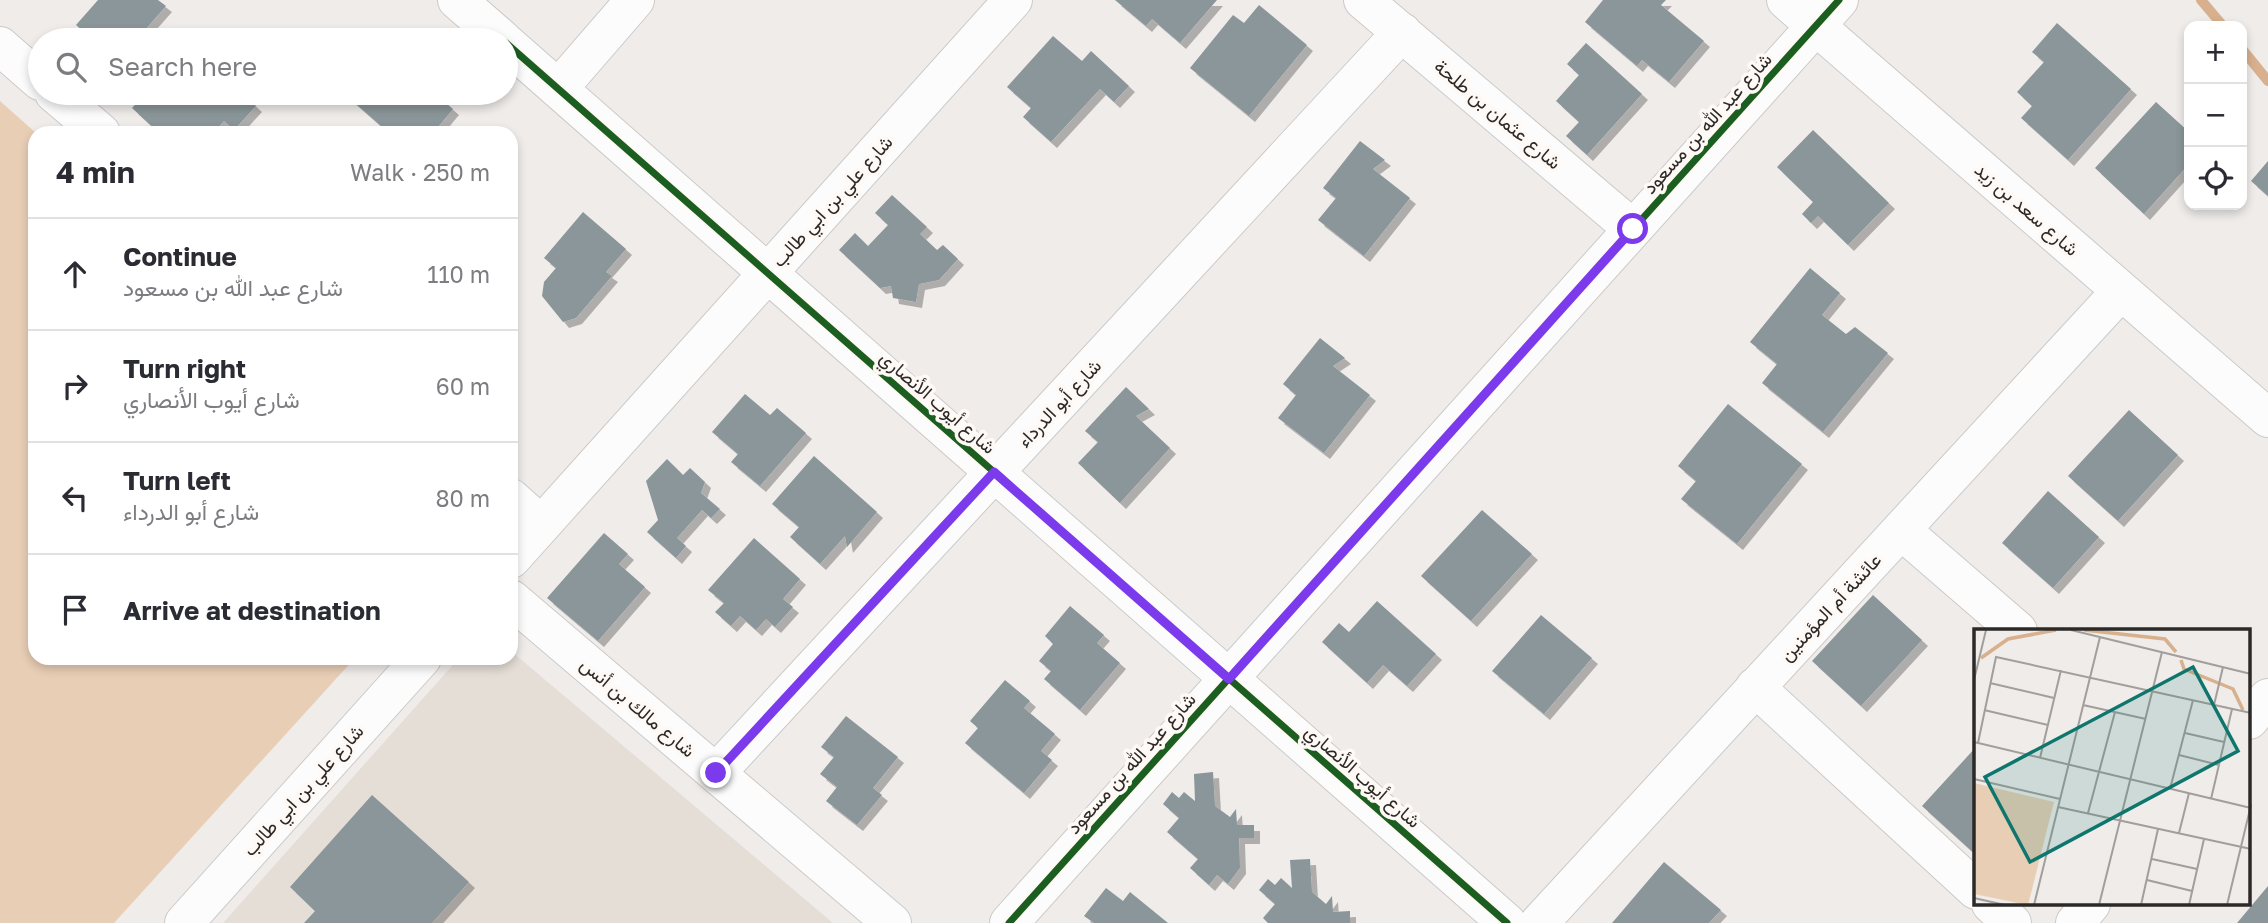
<!DOCTYPE html>
<html lang="en">
<head>
<meta charset="utf-8">
<style>
  body { margin:0; font-family:"Golos Text",Vazirmatn,sans-serif; background:#f2f2f3; color:#2b2b33 }
  .controls { position:absolute; right:21px; top:21px; display:grid; overflow:hidden; border-radius:14px; box-shadow:0 4px 10px #0003 }
  .controls button { width:63px; height:63px; display:grid; place-items:center; padding:0; border:0; border-bottom:2px solid #e1e1e2; background:#fff; color:#2b2b33; font:35px sans-serif }
  .stop { position:absolute; width:21px; height:21px; margin:-16px; border:5px solid #7c3aed; border-radius:50%; background:#fff }
  .stop.end { background:#7c3aed; border-color:#fff; box-shadow:0 2px 7px #0008 }
  .list { margin:0; padding:0; list-style:none }
  h2 { display:flex; justify-content:space-between; align-items:center; height:91px; margin:0; padding:0 28px; font-size:30px }
  h2 small { font-size:23px; font-weight:400; color:#7c7c81 }
  .list li { display:grid; grid-template-columns:46px 1fr auto; gap:21px; align-items:center; box-sizing:border-box; height:112px; padding:0 28px; border-top:2px solid #e1e1e2 }
  .list b { display:block; font-size:26px; white-space:nowrap }
  .list p { margin:0; font-size:23px; white-space:nowrap; color:#7c7c81 }
  .list em { font-size:23px; font-style:normal; color:#7c7c81 }
  .icon { flex:none; width:38px; height:38px; fill:none; stroke:currentColor; stroke-width:2; stroke-linecap:round; stroke-linejoin:round }
  .map { position:relative; flex:none; width:2268px; height:923px; overflow:hidden }
  .search { position:absolute; background:#fff; box-shadow:0 4px 10px #0003; left:28px; top:28px; width:490px; height:77px; display:flex; align-items:center; gap:18px; box-sizing:border-box; padding:0 24px; border-radius:38px; color:#7c7c81; font-size:26px }
  .panel { position:absolute; background:#fff; box-shadow:0 4px 10px #0003; left:28px; top:126px; width:490px; height:539px; border-radius:21px }
  .map>svg:first-child { display:block }
</style>
</head>
<body>
<div class="map">
<svg width="2268" height="923" viewBox="0 0 2268 923">
  <defs>
    <filter id="shadow"><feDropShadow dx="6" dy="6" stdDeviation="0" flood-color="#0004"/></filter>
  </defs>
  <rect width="100%" height="100%" fill="#efecea"/>
  <!-- built -->
  <path fill="#e5ded7" d="M511,651L833,923H223L459,658H511Z"/>
  <!-- green -->
  <path fill="#e9ceb6" d="M0,101L36,133L35,658H355L114,923H0Z"/>
  <g fill="none" stroke-linecap="round" stroke-linejoin="round">
    <!-- stream -->
    <path stroke="#d8b08d" stroke-width="10" d="M2201,0L2223,26
      M2242,49L2268,81"/>
  </g>
  <!-- building -->
  <path fill="#8a9699" filter="url(#shadow)" d="M98,0H158L166,6L136,40H93L76,25Z
    M1115,0H1217L1180,43L1152,19L1146,26Z
    M1603,0H1666L1661,5L1704,41L1669,82L1642,60L1637,66L1585,22Z
    M1259,5L1307,45L1249,116L1190,68L1233,15L1244,23Z
    M2057,23L2131,89L2068,160L2021,118L2032,106L2017,92L2044,62L2032,52Z
    M1053,36L1082,61L1091,51L1129,86L1114,102L1100,89L1051,142L1023,117L1031,108L1007,87Z
    M1586,43L1642,94L1587,155L1566,136L1579,122L1556,101L1579,75L1567,64Z
    M146,93H242L256,106L234,130L224,121L213,133H159L132,108Z
    M352,93H434L453,109L433,133H389L348,97Z
    M2156,102L2189,132V164L2144,214L2095,168Z
    M1813,130L1889,203L1848,245L1818,216L1811,223L1802,214L1813,202L1777,167Z
    M1360,141L1385,160L1373,169L1410,198L1364,256L1318,220L1336,198L1323,188Z
    M2268,161V196L2251,181Z
    M892,195L927,227L920,234L937,250L943,245L958,259L939,280L919,284L916,302L893,298L891,286L880,288L839,250L855,233L868,246L888,225L875,213Z
    M583,212L626,249L606,272L612,276L576,318L563,322L542,296L544,282L556,268L544,258Z
    M1810,268L1840,293L1822,315L1846,334L1855,327L1888,353L1823,432L1762,383L1777,364L1750,342Z
    M1320,338L1345,358L1333,366L1370,395L1324,453L1278,418L1296,395L1283,384Z
    M1126,387L1149,409L1136,416L1170,448L1120,503L1078,463L1098,442L1085,431Z
    M745,394L770,415L777,408L806,433L760,486L731,462L738,454L712,432Z
    M1728,404L1802,464L1737,544L1681,499L1696,481L1678,466Z
    M2129,410L2178,455L2118,521L2068,476Z
    M814,456L877,512L847,547L845,536L820,564L790,537L799,527L772,504Z
    M667,459L683,475L690,468L705,482L701,493L720,509L711,518L702,510L677,538L686,546L676,558L647,532L658,520L646,481Z
    M2048,491L2099,537L2053,588L2002,543Z
    M1482,510L1532,554L1471,621L1421,576Z
    M604,533L628,554L619,564L645,587L598,641L547,598Z
    M754,538L800,579L783,599L793,607L775,627L766,619L756,630L740,616L731,626L715,612L724,603L708,590Z
    M1873,595L1922,640L1861,706L1812,661Z
    M1377,601L1436,654L1407,686L1383,665L1367,683L1322,642L1339,623L1349,632Z
    M1070,606L1104,635L1097,643L1120,663L1080,710L1044,679L1051,671L1039,661L1053,644L1045,636Z
    M1541,615L1592,658L1544,714L1492,671Z
    M1005,680L1030,701L1024,708L1055,734L1041,751L1052,760L1024,793L965,743L978,728L970,721Z
    M846,716L898,757L873,788L882,795L857,825L826,801L837,787L820,774L834,757L821,747Z
    M1976,747V855L1922,806Z
    M1213,772L1215,806L1230,817L1236,809L1237,825H1254V838H1239L1240,868L1228,884L1217,875L1209,885L1190,868L1198,859L1167,832L1179,818L1163,804L1172,792L1179,798L1184,792L1195,801L1194,774Z
    M372,795L469,882L432,923H304L315,911L290,887Z
    M1310,859L1312,892L1326,904L1332,896L1333,912L1350,911V923H1268L1263,918L1275,904L1259,890L1268,879L1275,885L1281,878L1292,888L1290,860Z
    M1664,862L1721,910L1709,923H1612Z
    M2268,886V923H2237Z
    M1106,888L1123,901L1130,892L1168,923H1094L1084,916Z"/>
  <g fill="none" stroke-linecap="round" stroke-linejoin="round">
    <defs>
      <path id="minor" d="M457,0L503,40
        M1363,0L1633,229
        M1786,0L2268,418
        M506,43L1507,923
        M0,46L40,81
        M558,89L635,0
        M54,93L101,133
        M511,498L541,525
        M1901,530L2018,631
        M511,559L1013,0
        M511,599L892,923
        M1755,687L1976,890
        M2249,720L2268,698
        M716,773L1402,32
        M1991,904L2012,923
        M184,923L422,658
        M1009,923L1839,0
        M1539,923L2121,291
        M2075,923L2091,904"/>
    </defs>
    <!-- minor casing -->
    <use href="#minor" stroke="#cccac8" stroke-width="40"/>
    <!-- minor -->
    <use href="#minor" stroke="#fdfcfc" stroke-width="38"/>
    <defs>
      <path id="cycleway" d="M506,43L1507,923
        M1009,923L1839,0"/>
    </defs>
    <!-- cycleway casing -->
    <use href="#cycleway" stroke="#fef9f5" stroke-width="11"/>
    <!-- cycleway -->
    <use href="#cycleway" stroke="#1b5e20" stroke-width="7"/>
  </g>
  <g fill="none" stroke-linecap="round" stroke-linejoin="round">
    <!-- route -->
    <path stroke="#7c3aed" stroke-width="9" d="M716,773L994,472L1229,679L1633,229"/>
  </g>
  <g text-anchor="middle" stroke-width="7" stroke-linejoin="round" paint-order="stroke">
    <!-- street labels -->
    <g font-size="19" fill="#2c2a28" stroke="#fef9f5">
      <text transform="translate(1498 114) rotate(40)" y="7">شارع عثمان بن طلحة</text>
      <text transform="translate(1707 123) rotate(-48)" y="7">شارع عبد الله بن مسعود</text>
      <text transform="translate(832 201) rotate(-48)" y="7">شارع علي بن ابي طالب</text>
      <text transform="translate(2027 209) rotate(41)" y="7">شارع سعد بن زيد</text>
      <text transform="translate(938 402) rotate(41)" y="7">شارع أيوب الأنصاري</text>
      <text transform="translate(1059 403) rotate(-47)" y="7">شارع أبو الدرداء</text>
      <text transform="translate(1830 607) rotate(-47)" y="7">عائشة أم المؤمنين</text>
      <text transform="translate(638 707) rotate(40)" y="7">شارع مالك بن أنس</text>
      <text transform="translate(1131 763) rotate(-48)" y="7">شارع عبد الله بن مسعود</text>
      <text transform="translate(1363 776) rotate(41)" y="7">شارع أيوب الأنصاري</text>
      <text transform="translate(303 790) rotate(-48)" y="7">شارع علي بن ابي طالب</text>
    </g>
  </g>
  <!-- overview -->
  <g transform="translate(1974 629)">
    <rect width="276" height="276" fill="#efecea"/>
    <path d="M0,154L80,173L54,276L0,265Z" fill="#e9ceb6"/>
    <path fill="none" stroke="#d8b08d" stroke-width="3.5" d="M110,1L191,10L202,23M7,29L34,10L82,1M207,31L210,40L259,60L269,81"/>
    <path fill="none" stroke="#a19e9c" stroke-width="2" d="M97,1L277,45M0,51L12,1M16,54L80,69M109,76L172,90M240,76L249,38M10,81L74,96M211,104L250,113M0,113L277,179M4,114L22,28L277,84M205,126L245,136M66,129L87,41M0,150L86,170M196,160L219,71M237,170L258,80M84,178L277,220M114,184L141,83M205,204L215,164M178,230L223,240M173,251L218,262M0,269L31,276M60,276L126,8M125,276L188,23M167,276L184,200M215,276L230,210M253,276L277,176"/>
    <path fill="#0f766e" fill-opacity="0.15" stroke="#0f766e" stroke-width="3.5" d="M219,38L264,122L56,233L11,148Z"/>
    <rect width="276" height="276" fill="none" stroke="#2c2a28" stroke-width="3.5"/>
  </g>
</svg>
<div class="controls">
<button>+</button>
<button>−</button>
<button><svg class="icon" aria-label="locate" viewBox="0 0 24 24"><circle cx="12" cy="12" r="6"/><path d="M12 2v4M12 18v4M2 12h4M18 12h4"/></svg></button>
</div>
<div class="stop" style="left:1633px;top:229px"></div>
<div class="stop end" style="left:716px;top:773px"></div>
<div class="search"><svg class="icon" aria-label="search" viewBox="0 0 24 24"><circle cx="10" cy="10" r="6"/><path d="M15 15l6 6"/></svg>Search here</div>
<section class="panel">
<h2>4 min<small>Walk · 250 m</small></h2>
<ul class="list">
<li><svg class="icon" aria-label="ahead" viewBox="0 0 24 24"><path d="M12 20V5M6 11l6-6 6 6"/></svg><div><b>Continue</b><p>شارع عبد الله بن مسعود</p></div><em>110 m</em></li>
<li><svg class="icon" aria-label="right" viewBox="0 0 24 24"><path d="M7 20v-9h11M14 6l5 5-5 5"/></svg><div><b>Turn right</b><p>شارع أيوب الأنصاري</p></div><em>60 m</em></li>
<li><svg class="icon" aria-label="left" viewBox="0 0 24 24"><path d="M17 20v-9H6M10 6l-5 5 5 5"/></svg><div><b>Turn left</b><p>شارع أبو الدرداء</p></div><em>80 m</em></li>
<li><svg class="icon" aria-label="arrive" viewBox="0 0 24 24"><path d="M6 21V4h12l-3 4 3 4H6"/></svg><div><b>Arrive at destination</b></div></li>
</ul>
</section>
</div>
</body>
</html>
